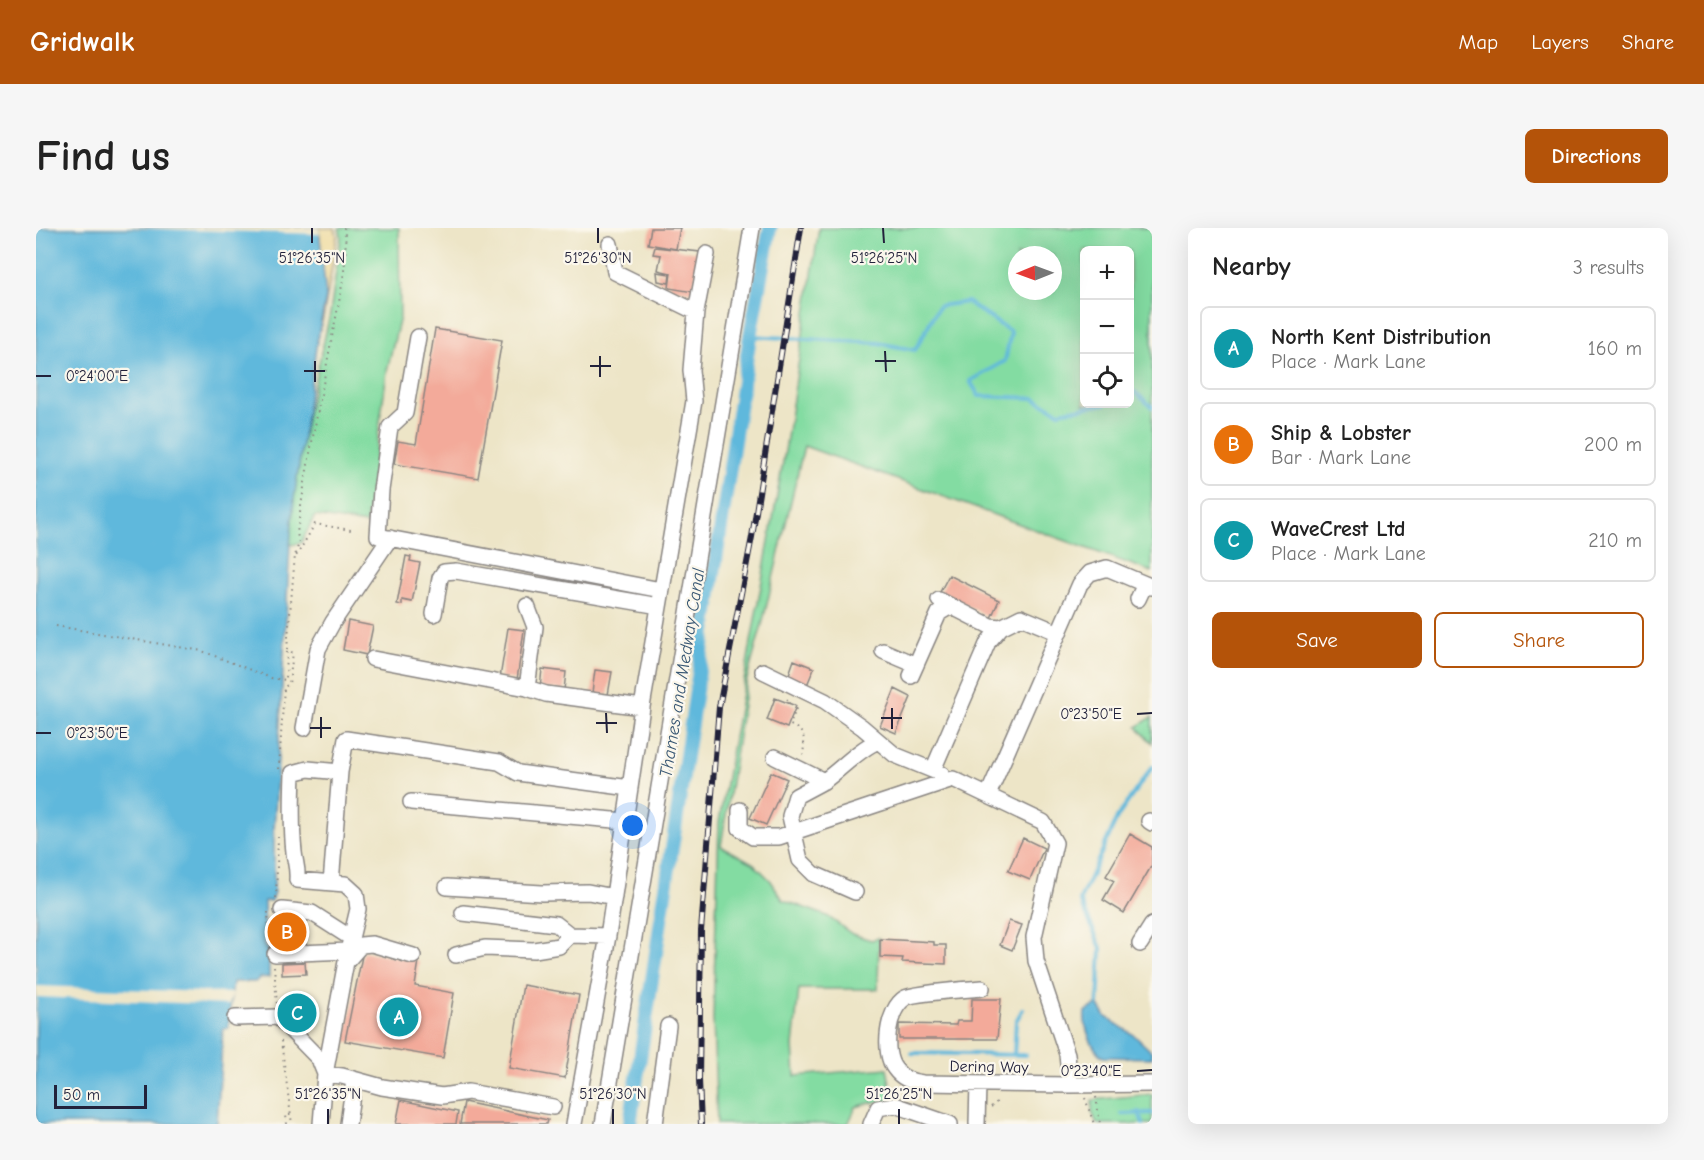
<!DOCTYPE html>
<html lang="en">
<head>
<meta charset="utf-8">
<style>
  body { margin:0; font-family:"Comic Neue",sans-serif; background:#f6f6f6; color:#222 }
  .controls { position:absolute; right:18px; top:18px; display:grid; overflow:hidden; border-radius:9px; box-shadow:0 6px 24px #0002 }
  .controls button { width:54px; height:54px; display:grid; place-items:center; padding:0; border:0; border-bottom:2px solid #e0e0e0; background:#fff; color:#222; font:30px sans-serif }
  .compass { position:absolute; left:972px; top:18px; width:54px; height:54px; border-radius:50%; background:#fff; box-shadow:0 6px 24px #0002; rotate:269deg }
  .scale { position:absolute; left:18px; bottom:15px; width:93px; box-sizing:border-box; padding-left:6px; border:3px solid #22223b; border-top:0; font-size:16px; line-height:21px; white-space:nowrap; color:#22223b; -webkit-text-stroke:4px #fbf7ec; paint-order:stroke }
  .you { position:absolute; left:597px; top:598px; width:21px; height:21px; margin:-15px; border:4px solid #fff; border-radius:50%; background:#1a73e8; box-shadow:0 0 0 9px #1a73e833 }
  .badge { display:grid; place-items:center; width:39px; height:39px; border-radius:50%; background:#b45309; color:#fff; font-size:20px; font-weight:700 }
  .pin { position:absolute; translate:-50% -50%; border:3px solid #fff; box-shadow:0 2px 6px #0006 }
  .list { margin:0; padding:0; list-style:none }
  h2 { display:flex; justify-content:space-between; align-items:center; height:78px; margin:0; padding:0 24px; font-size:26px }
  h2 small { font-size:20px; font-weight:400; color:#767676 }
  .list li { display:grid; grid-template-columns:39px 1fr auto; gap:18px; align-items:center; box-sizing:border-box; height:84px; margin:0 12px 12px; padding:0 12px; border:2px solid #e0e0e0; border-radius:9px }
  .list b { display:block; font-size:22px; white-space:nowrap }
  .list p { margin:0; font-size:20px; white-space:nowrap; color:#767676 }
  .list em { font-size:20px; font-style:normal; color:#767676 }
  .actions { display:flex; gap:12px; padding:18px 24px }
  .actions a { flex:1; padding:14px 0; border:2px solid #b45309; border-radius:9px; text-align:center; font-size:21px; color:#b45309 }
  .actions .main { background:#b45309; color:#fff }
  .icon { flex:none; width:33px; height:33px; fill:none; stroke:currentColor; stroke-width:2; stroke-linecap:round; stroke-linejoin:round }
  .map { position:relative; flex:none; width:1116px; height:896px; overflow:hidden; border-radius:9px }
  header { display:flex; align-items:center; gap:36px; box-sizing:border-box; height:84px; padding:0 30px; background:#b45309; color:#fff }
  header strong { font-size:28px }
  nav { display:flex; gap:33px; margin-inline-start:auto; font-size:21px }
  .intro { display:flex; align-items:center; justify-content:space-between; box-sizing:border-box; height:144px; padding:0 36px }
  h1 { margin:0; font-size:42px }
  .button { padding:15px 27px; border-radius:9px; background:#b45309; color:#fff; font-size:21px; font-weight:700 }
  main { display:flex; gap:36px; padding:0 36px }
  aside { flex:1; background:#fff; border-radius:9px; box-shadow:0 6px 24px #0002 }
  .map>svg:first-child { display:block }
</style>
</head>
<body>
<header>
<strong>Gridwalk</strong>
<nav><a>Map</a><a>Layers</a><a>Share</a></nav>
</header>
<div class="intro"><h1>Find us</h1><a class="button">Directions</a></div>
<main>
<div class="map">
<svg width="1116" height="896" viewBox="0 0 1116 896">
  <rect width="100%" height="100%" fill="#fbf7ec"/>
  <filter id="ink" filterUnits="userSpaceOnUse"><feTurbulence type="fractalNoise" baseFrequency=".0167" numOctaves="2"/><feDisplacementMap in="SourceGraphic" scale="12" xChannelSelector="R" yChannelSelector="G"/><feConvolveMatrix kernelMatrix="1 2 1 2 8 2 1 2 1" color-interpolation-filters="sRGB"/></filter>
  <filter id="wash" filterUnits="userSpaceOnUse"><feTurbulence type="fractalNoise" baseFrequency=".008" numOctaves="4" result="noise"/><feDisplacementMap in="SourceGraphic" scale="24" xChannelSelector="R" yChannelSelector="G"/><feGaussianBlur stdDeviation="1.35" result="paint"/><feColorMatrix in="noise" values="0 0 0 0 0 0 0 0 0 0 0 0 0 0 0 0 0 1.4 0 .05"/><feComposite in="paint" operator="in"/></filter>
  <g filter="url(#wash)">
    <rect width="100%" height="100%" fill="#ede5c7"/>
    <!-- green -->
    <path fill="#83dca2" stroke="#527f6e" stroke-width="1.5" fill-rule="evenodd" d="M303,0H363L364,89L351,143L330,296L279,288L265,315L254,317L258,271L270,192L294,86L305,8Z
      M783,0H1116V344L768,218L727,393L711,451L685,618L717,635L735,653L747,672L791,688L816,706L835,712L843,710L842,761H763L757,818L759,848L851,840L854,856L861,871L834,875L820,879L812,896H681L677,791L683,594L749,223ZM1048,22H1094V176H1048ZM981,27H1017V63H981Z
      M1116,489V515L1101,499Z
      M1116,866V896H1061L1056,884V872Z"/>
    <!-- sand -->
    <path fill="#eeda9e" stroke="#887e6c" stroke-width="1.5" d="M283,0H299L301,8L288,86L268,161L290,69Z"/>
    <!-- water -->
    <path fill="#5eb8dc" stroke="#406d8c" stroke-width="1.5" d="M0,0H283L290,69L281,113L258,271L254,317L238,603V664L235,673H228L229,718L233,722V749L224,750L219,754H197L192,800L187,801L181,896H0Z
      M1062,776L1070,789L1098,807L1116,824V830L1067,829C1056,822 1047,797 1049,784Z"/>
    <!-- pier -->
    <path fill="#ede5c7" d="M90,0H283L284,6Z
      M0,729L1,758L197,765L193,777L1,769L0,801Z"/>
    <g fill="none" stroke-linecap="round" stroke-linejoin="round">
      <!-- stream -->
      <path stroke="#5eb8dc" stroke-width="4" d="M714,108L842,115L879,122L903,78L931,74L975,104L969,133L934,153L943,168L998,170L1023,184L1069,176
        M1094,166L1099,164L1116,179
        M1062,776L1065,720L1044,672L1082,588L1116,539
        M876,825L990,827
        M978,827L980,793L987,781
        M1103,884L1107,896
        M1086,886L1116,885"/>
      <!-- canal -->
      <path stroke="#5eb8dc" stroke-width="14" d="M594,896L714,108L734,0"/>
    </g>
    <g id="blocks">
      <!-- building -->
      <path fill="#f3aa9a" d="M615,0H644L640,21L612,16Z
        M619,19L664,24L657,64L633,60L635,45L622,42L625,27L617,26Z
        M621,44L634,46L633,55L622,53Z
        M399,101L466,112L442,250L358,236L362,213L380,216Z
        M370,328L375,329L374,333L384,335L376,374L366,372V377L361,376Z
        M913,347L963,372L955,390L904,364Z
        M312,393L337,398L331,427L307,422Z
        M472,400L488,402L481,452L464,450Z
        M758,432L778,440L771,457L752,449Z
        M506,441L530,444L528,462L504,460Z
        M559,442L576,444L572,467L556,465Z
        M859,461L875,469L860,505L844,498Z
        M739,470L760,478L751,500L731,492Z
        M735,544L751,551L730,597L714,590Z
        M1094,606L1116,619V637L1088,685L1067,672L1078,653L1070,648Z
        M987,610L1008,620L994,652L972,643Z
        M263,688V697H261V702H260V708L252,709V716H243L241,689Z
        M973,693L986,697L976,722L964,717Z
        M844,711L898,714V717H910V736L866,734L867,730L844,729Z
        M327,723L383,733L379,758L418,765L407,830L309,813Z
        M269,734L270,746L246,747V735Z
        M487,757L543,767L529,850L473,840Z
        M256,771L275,788L265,799L246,782Z
        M936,771H965L961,811H863V796L920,797L921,793H935Z
        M365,872L422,884L420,896H360Z
        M428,874L512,892L511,896H424Z"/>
    </g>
  </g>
  <g filter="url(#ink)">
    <use href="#blocks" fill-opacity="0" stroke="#888481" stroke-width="1.5"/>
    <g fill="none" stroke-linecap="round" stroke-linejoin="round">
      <defs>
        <path id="minor" d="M574,16L579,44L660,84
          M382,109L369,185L354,199L345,262L342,308L625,362
          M1102,371L1109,356
          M903,372L954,398L965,399
          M398,386L404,350L408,344L420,343L623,378
          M847,423L880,437
          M337,431L491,460L510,466L606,479
          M727,443L789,473L826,499L859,527L906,546
          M875,448L903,385L915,378
          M491,460L499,399L491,378
          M268,500L282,421L297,394L354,310
          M739,529L788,553C806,540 823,521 842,513
          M897,542L952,414L965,399L985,389L1023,405
          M304,544L272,541L257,545C256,571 255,598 258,624C259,635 262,639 261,652L309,656L320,666L322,681L312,723
          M788,553L760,568L754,588L764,632L778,646L819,664
          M952,567L1044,356L1054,345L1071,340L1116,359
          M375,574L589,593
          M704,582V600L717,609H743L917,551L1007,594L1019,615L998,709L1000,733L1031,826L1034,857
          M1113,593L1116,595
          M295,655L304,544L310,511L463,534L482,545L594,560
          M411,659L506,665L552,664L578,669
          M246,682L276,685L315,710
          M427,685L520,696L534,707
          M1104,716L1116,697
          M239,726L312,723L289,846L306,848L346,859L406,868L432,864L517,879
          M420,727L449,720L498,722L523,718L534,707L572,708
          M311,733L325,717L336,716L377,728
          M946,760C934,761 876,765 869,770C851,781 846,825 859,841C866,851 876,854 887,855L1034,857L1116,856
          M199,790L242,789L283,831L289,846L285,896
          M312,896L318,852
          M538,896L572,708L606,479L658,173L655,142L660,84L671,26
          M567,896L716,0
          M619,896L632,798
          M835,896L842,880L859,877L914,896
          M941,896L942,856"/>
      </defs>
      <!-- minor casing -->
      <use href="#minor" stroke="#888481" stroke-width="18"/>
      <!-- path -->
      <path stroke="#888481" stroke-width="2" stroke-dasharray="1.5 4.5" stroke-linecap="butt" d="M260,326L261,327L279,296L315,302
        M20,398L166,423L235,450L250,452L251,422
        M752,471L750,474L761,478L754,497C770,504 769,510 767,527
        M243,541L248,459L253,456L257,425L251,421L259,327L263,315L261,305C270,241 283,178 295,114C301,82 314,32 308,0
        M240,670L242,609
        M232,684L233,714
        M240,693L241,712
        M233,700H237V706H242
        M238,738L241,777
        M245,813L256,896
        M1060,869L1064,896
        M1049,870L1058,896
        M955,879L964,871
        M251,896L250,887H255"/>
      <!-- minor -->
      <use href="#minor" stroke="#fff" stroke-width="15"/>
      <defs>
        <path id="rail" d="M665,896L663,852L665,703L683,479L716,309L765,0"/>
      </defs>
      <!-- rail casing -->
      <use href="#rail" stroke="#22223b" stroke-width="6"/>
      <!-- rail -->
      <use href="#rail" stroke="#fbf7ec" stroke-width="4" stroke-dasharray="11" stroke-linecap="butt"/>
    </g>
  </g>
  <!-- ticks -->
  <path fill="none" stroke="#22223b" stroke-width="2" d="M276,0V15M562,0V15M847,0L848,15M849,123L850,144M564,128V149M279,133V154M839,133H860M554,138H575M268,143H289M0,148H15M856,480V501M570,485L571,505M1101,486L1116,485M285,489V510M845,490H866M560,495H581M274,500H295M0,505H15M1101,843L1116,842M292,881V896M577,881V896M863,881V896"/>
  <g text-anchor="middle" stroke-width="4.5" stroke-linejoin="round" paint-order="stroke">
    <!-- street labels -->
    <g font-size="16" fill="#22223b" stroke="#fbf7ec">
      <text transform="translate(953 838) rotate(1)" y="6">Dering Way</text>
    </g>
    <!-- water labels -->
    <g font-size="18" font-style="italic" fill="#375673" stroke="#fbf7ec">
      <text transform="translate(646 445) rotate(-81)" y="6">Thames and Medway Canal</text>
    </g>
  </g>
  <g font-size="15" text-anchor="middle" fill="#22223b" stroke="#fbf7ec" stroke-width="4.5" stroke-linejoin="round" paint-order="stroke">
    <text x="276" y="35">51°26'35"N</text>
    <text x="562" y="35">51°26'30"N</text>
    <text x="848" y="35">51°26'25"N</text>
    <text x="61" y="153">0°24'00"E</text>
    <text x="1055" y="491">0°23'50"E</text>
    <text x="61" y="510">0°23'50"E</text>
    <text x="1055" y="848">0°23'40"E</text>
    <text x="292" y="871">51°26'35"N</text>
    <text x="577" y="871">51°26'30"N</text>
    <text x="863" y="871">51°26'25"N</text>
  </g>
</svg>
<div class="controls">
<button>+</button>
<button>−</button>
<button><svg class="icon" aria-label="locate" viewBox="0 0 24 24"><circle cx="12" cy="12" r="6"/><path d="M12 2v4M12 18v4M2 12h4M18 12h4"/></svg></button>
</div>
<svg class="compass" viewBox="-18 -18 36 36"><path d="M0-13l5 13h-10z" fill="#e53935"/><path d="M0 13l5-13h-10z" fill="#767676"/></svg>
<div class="scale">50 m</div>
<div class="you"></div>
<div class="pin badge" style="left:363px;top:789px;background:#0f9aa8">A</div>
<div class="pin badge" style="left:251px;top:704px;background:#e8710a">B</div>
<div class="pin badge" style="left:261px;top:785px;background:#0f9aa8">C</div>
</div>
<aside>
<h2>Nearby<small>3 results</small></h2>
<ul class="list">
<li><span class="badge" style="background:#0f9aa8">A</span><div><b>North Kent Distribution</b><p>Place · Mark Lane</p></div><em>160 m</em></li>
<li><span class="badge" style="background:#e8710a">B</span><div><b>Ship &amp; Lobster</b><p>Bar · Mark Lane</p></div><em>200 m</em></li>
<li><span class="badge" style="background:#0f9aa8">C</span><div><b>WaveCrest Ltd</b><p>Place · Mark Lane</p></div><em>210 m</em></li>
</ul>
<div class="actions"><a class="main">Save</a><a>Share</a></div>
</aside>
</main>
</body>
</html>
